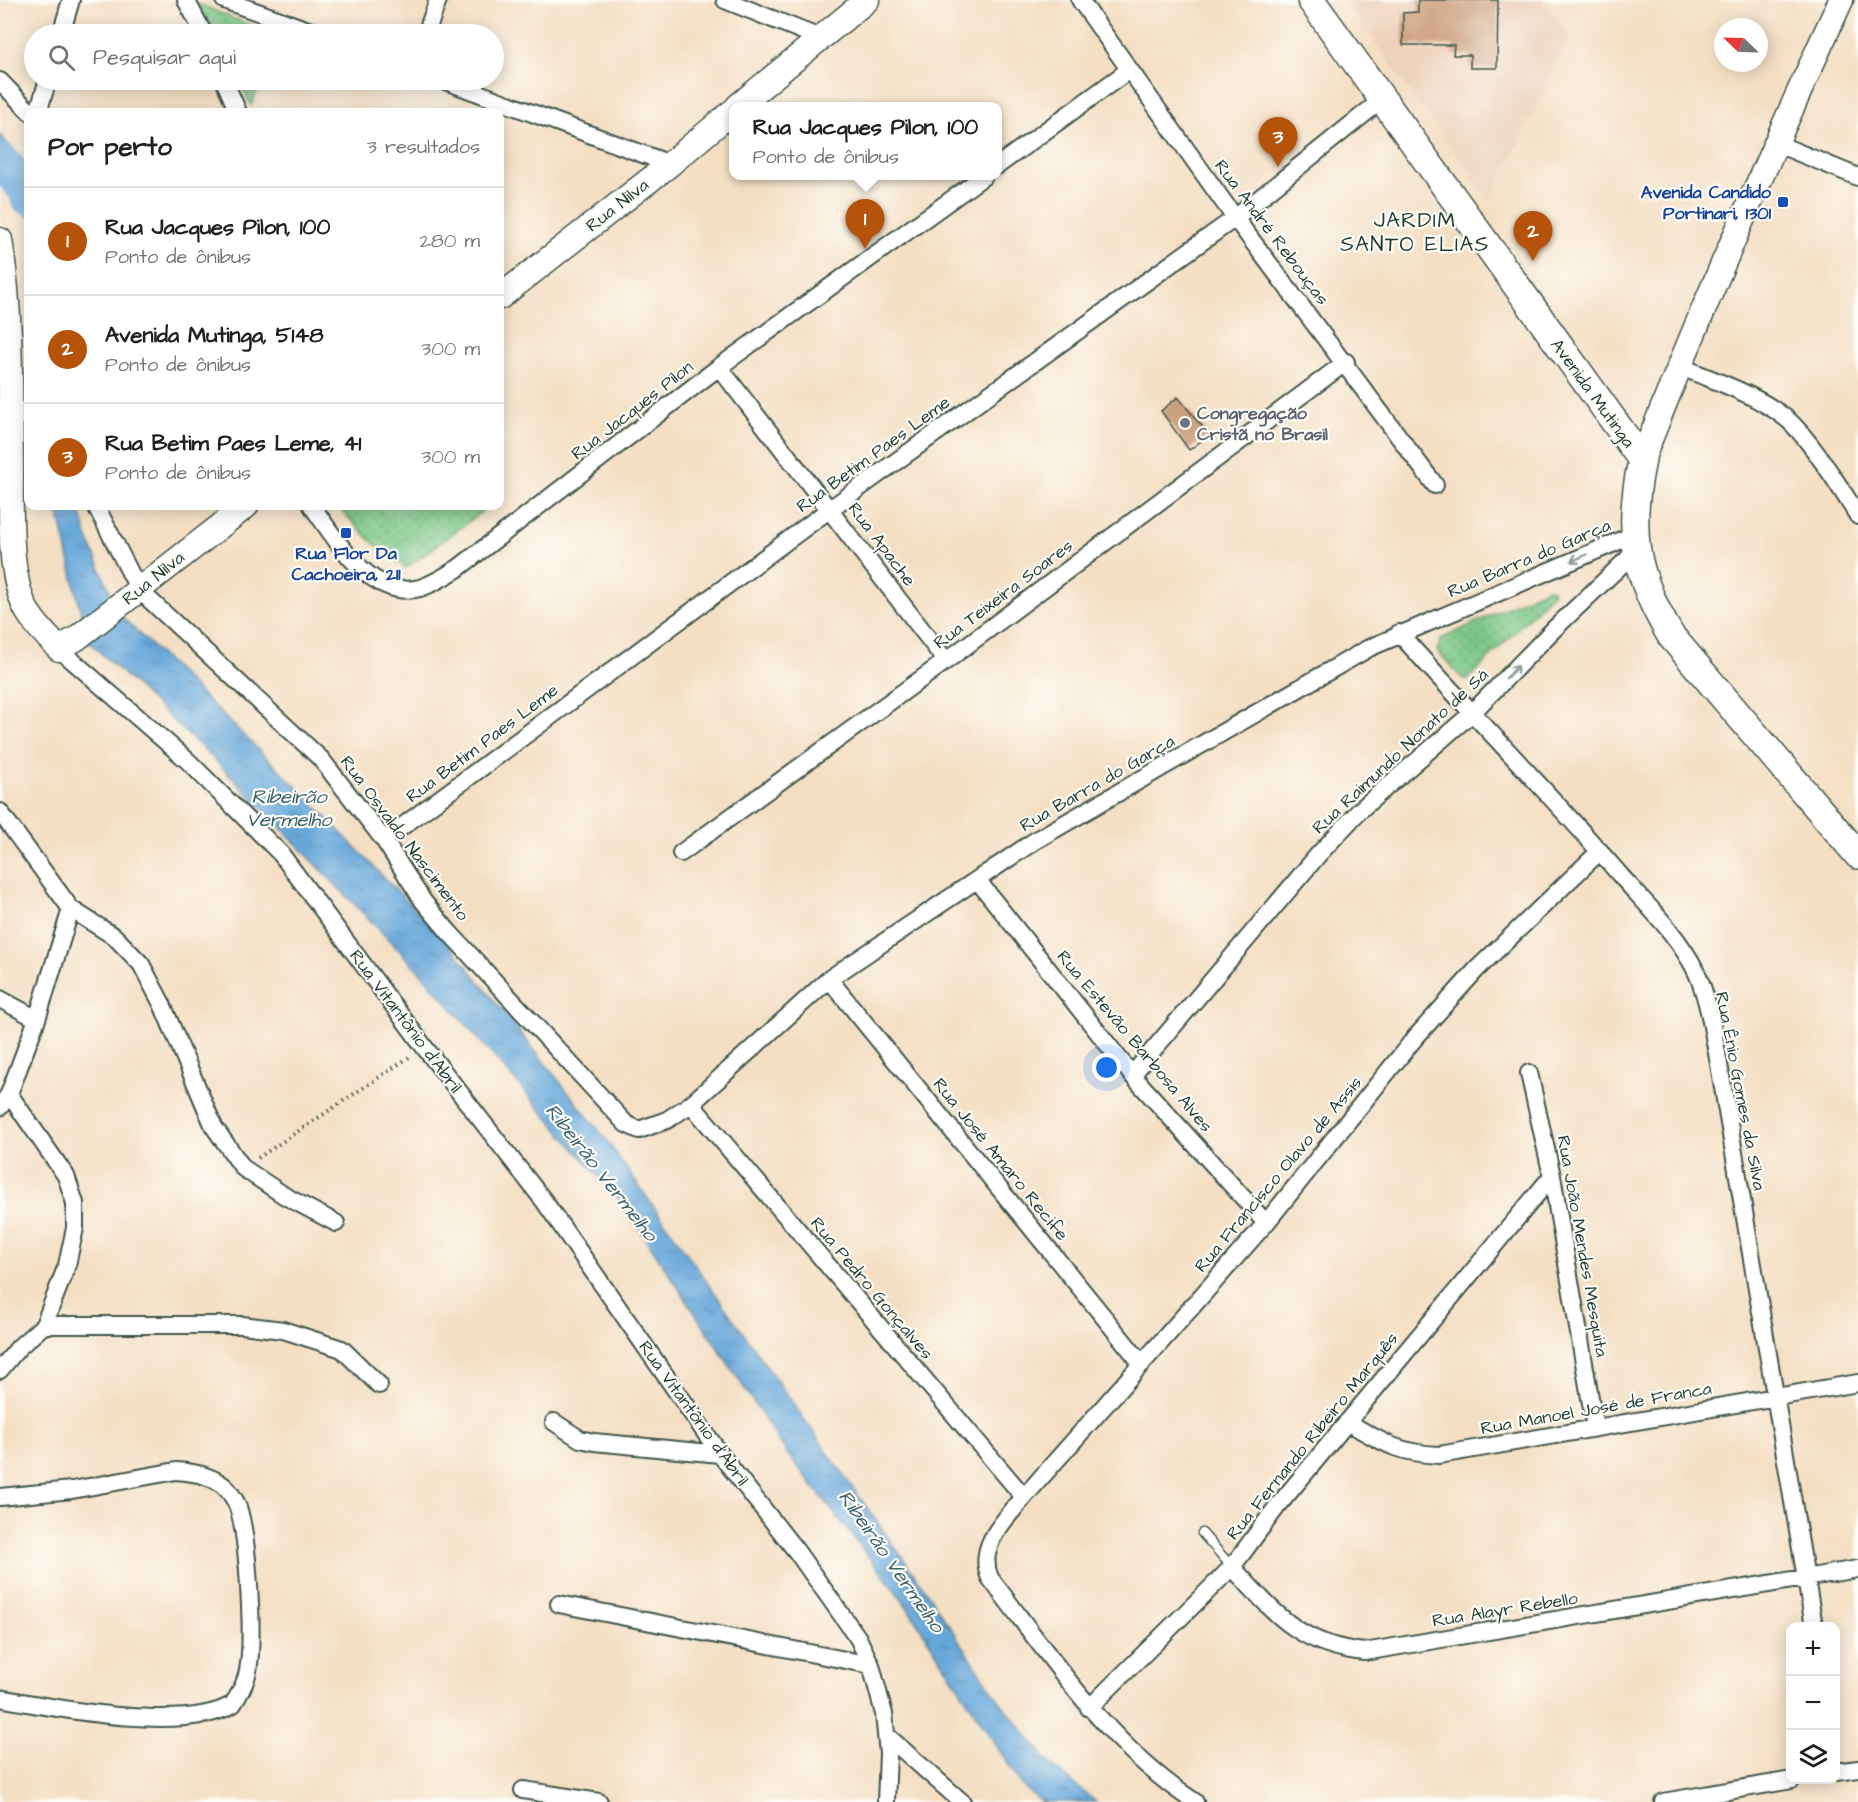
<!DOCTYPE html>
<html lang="pt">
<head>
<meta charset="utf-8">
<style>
  body { margin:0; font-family:"Architects Daughter",sans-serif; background:#f2f2f2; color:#202124 }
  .controls { position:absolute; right:18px; bottom:18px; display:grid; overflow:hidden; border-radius:12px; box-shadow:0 3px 15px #0003 }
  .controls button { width:54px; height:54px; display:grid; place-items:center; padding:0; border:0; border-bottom:2px solid #e0e0e0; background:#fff; color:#202124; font:30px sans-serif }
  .compass { position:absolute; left:1714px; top:18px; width:54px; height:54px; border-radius:50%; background:#fff; box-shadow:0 3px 15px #0003; rotate:293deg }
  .you { position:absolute; left:1107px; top:1068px; width:21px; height:21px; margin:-15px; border:4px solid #fff; border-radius:50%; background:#1a73e8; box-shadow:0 0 0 9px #1a73e833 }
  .badge { display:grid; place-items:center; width:39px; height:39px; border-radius:50%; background:#b45309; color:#fff; font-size:20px; font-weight:700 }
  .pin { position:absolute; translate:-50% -50px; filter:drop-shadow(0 2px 3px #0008) }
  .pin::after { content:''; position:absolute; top:32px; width:21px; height:18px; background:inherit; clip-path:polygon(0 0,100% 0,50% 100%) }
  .popup { position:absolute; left:729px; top:102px; width:273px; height:78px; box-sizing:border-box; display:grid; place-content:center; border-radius:12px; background:#fff; filter:drop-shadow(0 2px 4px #0005); font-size:20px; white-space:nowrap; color:#757577 }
  .popup b { font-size:22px; color:#202124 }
  .popup::after { content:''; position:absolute; left:50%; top:100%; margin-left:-12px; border:12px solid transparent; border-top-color:#fff }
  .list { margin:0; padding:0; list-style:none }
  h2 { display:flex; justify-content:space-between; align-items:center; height:78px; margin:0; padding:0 24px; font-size:26px }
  h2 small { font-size:20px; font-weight:400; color:#757577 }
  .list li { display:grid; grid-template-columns:39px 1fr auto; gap:18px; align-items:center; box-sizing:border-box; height:108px; padding:0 24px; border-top:2px solid #e0e0e0 }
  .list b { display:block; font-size:22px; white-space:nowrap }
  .list p { margin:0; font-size:20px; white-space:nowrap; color:#757577 }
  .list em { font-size:20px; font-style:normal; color:#757577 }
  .icon { flex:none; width:33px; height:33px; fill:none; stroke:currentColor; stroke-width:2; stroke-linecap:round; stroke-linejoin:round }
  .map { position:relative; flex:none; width:1858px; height:1802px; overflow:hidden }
  .search { position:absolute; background:#fff; box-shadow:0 3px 15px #0003; left:24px; top:24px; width:480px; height:66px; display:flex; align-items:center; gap:15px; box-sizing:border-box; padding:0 21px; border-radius:33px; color:#757577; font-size:22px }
  .panel { position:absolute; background:#fff; box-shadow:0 3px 15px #0003; left:24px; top:108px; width:480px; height:402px; border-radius:12px }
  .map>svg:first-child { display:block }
</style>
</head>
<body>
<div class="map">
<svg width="1858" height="1802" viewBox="0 0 1858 1802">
  <defs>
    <pattern id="grass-dots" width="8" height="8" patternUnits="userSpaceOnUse" patternTransform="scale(1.5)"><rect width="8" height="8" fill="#7ac685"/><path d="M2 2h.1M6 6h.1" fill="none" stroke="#63a26e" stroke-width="1.8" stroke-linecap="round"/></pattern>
    <pattern id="water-ripples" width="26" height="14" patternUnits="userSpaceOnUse" patternTransform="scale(1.5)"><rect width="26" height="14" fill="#66a7da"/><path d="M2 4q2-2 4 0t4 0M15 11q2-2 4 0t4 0" fill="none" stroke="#5389b2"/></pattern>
  </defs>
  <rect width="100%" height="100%" fill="#fdfcf7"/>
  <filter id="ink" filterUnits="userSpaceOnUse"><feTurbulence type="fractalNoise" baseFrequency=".0167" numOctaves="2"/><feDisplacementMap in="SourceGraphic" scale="12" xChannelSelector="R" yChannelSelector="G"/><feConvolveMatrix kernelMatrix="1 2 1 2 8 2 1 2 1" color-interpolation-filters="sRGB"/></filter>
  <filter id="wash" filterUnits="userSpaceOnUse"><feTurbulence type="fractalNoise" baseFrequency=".008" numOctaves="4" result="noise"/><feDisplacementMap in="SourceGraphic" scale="24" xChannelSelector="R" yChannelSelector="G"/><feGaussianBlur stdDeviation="1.35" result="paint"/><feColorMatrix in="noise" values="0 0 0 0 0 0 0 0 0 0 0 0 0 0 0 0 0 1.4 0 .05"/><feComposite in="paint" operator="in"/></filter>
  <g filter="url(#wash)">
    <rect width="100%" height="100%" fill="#f4dfc3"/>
    <!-- built -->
    <path fill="#eed2bb" d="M1344,0H1543L1570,35L1490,201Z"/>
    <!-- grass -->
    <path fill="url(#grass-dots)" stroke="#4c825c" stroke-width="1.5" d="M196,3L272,34H217Z
      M239,80H262L251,106Z
      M337,506H478L482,512L406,568L371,541Z
      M1547,588L1552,589L1553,593L1468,680L1462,678L1437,651L1441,639Z"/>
    <!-- water -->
    <path fill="url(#water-ripples)" stroke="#427287" stroke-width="1.5" d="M0,135L28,165V218L6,152L0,146Z
      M57,506H79L87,536L119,614L303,793L453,949L605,1138L926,1591L999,1700L1051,1765L1096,1802H1041L1023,1787L901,1598L787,1453L623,1204L419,971L215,760L87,640Z"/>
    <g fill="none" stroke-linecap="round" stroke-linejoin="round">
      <!-- river -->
      <path stroke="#66a7da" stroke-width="36" d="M0,159L28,192V197"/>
    </g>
    <g id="blocks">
      <!-- building -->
      <path fill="#cb9e7b" d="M1418,0H1498L1497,68H1470V55H1453L1454,45H1403V13L1418,12Z
        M1178,397L1209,435L1189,450L1161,411Z"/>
    </g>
  </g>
  <g filter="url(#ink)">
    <use href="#blocks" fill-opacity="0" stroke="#3f5549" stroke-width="1.5"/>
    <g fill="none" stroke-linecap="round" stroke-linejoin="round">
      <defs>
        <path id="lane" d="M1202,1533L1232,1567"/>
        <path id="street" d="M186,0L204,34
          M224,0L319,34
          M725,0L820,38
          M1080,0L1235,218L1435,485
          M61,34L71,0
          M426,34L438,0
          M224,80L238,112
          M443,80L670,164
          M0,81L30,112
          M38,112L48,80
          M1775,143L1858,177
          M997,166L1129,70
          M1679,366C1715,381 1756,394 1787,419C1809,438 1842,490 1858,516
          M719,367L946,661
          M96,506L139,590L321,759L384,840L423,901L448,931L626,1124L639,1130L667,1120L691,1104L829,979L1036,840L1369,648L1633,535
          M312,506C335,538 371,601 420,588C433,584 445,576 457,569L719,367L984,176
          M1399,633C1472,715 1549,792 1620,875C1647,905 1678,935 1696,971C1709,1000 1713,1033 1719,1064L1814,1626
          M59,649L188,761L281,854L425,1048L544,1201L720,1454L797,1552L858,1638L871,1665L884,1714L888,1754L886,1802
          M0,812L71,909L115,937L141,964L162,1004L214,1127L243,1168L285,1196L336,1223
          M384,840L830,509L1235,218L1384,98
          M681,853L946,661L1346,362
          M978,881L1132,1075L1266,1223
          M829,979L1142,1364
          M0,999L37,1019
          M1529,1073L1552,1176L1595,1427
          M1132,1075L1318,855L1360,810L1471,714L1554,629L1637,550
          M691,1104L1024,1497
          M0,1107L9,1094L37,1019L71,909
          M44,1325H242L283,1330L342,1349L379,1385
          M0,1370L19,1347L44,1325L67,1265L75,1228V1203L66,1176L9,1094
          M554,1422L580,1439L594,1442L720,1454
          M1347,1422C1382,1442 1397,1453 1439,1455L1858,1383
          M0,1497L72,1490L176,1471C193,1472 215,1476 227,1489C233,1496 238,1505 240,1514C248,1545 255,1644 247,1675C244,1686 239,1695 233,1704C186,1734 55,1708 0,1698
          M1232,1567C1274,1612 1298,1645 1364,1652L1858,1569
          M559,1604L871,1665
          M1089,1708L1232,1567L1276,1508L1552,1176
          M886,1735L962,1802
          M1836,1772L1858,1769
          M523,1790L599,1802
          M1195,1802C1109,1747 1051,1657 990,1578C976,1546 1005,1520 1024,1497L1266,1223L1414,1039L1477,969L1600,851
          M1663,1802L1792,1780"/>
        <path id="secondary" d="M738,106L867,0
          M0,240C12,315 10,391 11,467C11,507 8,571 25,607C33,623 47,636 59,649L77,638L246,506
          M500,297L670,164L733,111
          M1642,460C1703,304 1771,152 1841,0"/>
        <path id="primary" d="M1311,0L1642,460C1627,530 1634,575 1671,636L1858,855"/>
      </defs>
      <!-- lane casing -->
      <use href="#lane" stroke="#3f5549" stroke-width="11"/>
      <!-- street casing -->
      <use href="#street" stroke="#3f5549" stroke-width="20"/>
      <!-- secondary casing -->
      <use href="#secondary" stroke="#3f5549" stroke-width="27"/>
      <!-- primary casing -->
      <use href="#primary" stroke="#3f5549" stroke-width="30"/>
      <!-- path -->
      <path stroke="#3f5549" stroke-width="4" stroke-dasharray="1.5 4.5" stroke-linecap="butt" d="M258,1158L411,1056"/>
      <!-- lane -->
      <use href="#lane" stroke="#fff" stroke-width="8"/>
      <!-- street -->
      <use href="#street" stroke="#fff" stroke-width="16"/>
      <!-- secondary -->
      <use href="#secondary" stroke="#fff" stroke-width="24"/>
      <!-- primary -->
      <use href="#primary" stroke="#fff" stroke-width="27"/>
    </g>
    <!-- one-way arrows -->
    <defs><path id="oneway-shaft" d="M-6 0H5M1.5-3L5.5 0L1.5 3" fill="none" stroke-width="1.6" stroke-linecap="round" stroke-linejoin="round" transform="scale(1.5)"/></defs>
    <g stroke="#8f9e9a">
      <use href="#oneway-shaft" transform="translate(1579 558) rotate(157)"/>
      <use href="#oneway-shaft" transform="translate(1512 672) rotate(-46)"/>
    </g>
  </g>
  <!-- markers -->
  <g fill="#1a4fb4" stroke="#fdfcf7" stroke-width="2">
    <rect x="1777" y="196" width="12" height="12" rx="3"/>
    <rect x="340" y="527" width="12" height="12" rx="3"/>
  </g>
  <circle fill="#6b7280" stroke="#fdfcf7" stroke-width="2" cx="1185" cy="423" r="6"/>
  <g text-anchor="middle" stroke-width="4.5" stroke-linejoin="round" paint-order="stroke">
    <!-- transit labels -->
    <g font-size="18" font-weight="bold" fill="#164399" stroke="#fdfcf7" text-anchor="end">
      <text x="1771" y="198">Avenida Candido<tspan x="1771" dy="21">Portinari, 1301</tspan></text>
      <text x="346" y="559" text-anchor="middle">Rua Flor Da<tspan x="346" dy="21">Cachoeira, 211</tspan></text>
    </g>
    <!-- street labels -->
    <g font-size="18" fill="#1f3d34" stroke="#fdfcf7">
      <text transform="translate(617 205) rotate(-38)" y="6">Rua Nilva</text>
      <text transform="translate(1272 232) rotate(53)" y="6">Rua André Rebouças</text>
      <text transform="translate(1593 393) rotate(54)" y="6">Avenida Mutinga</text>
      <text transform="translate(632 410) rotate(-38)" y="6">Rua Jacques Pilon</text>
      <text transform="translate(873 454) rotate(-36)" y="6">Rua Betim Paes Leme</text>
      <text transform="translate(882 544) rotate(53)" y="6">Rua Apache</text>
      <text transform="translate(1529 558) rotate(-23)" y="6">Rua Barra do Garça</text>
      <text transform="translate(153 578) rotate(-39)" y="6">Rua Nilva</text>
      <text transform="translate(1003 594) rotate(-37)" y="6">Rua Teixeira Soares</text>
      <text transform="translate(482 743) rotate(-37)" y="6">Rua Betim Paes Leme</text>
      <text transform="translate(1400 751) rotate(-43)" y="6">Rua Raimundo Nonato de Sá</text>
      <text transform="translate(1097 783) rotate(-30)" y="6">Rua Barra do Garça</text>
      <text transform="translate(405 838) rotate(53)" y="6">Rua Osvaldo Nascimento</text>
      <text transform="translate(406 1021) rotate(53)" y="6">Rua Vitantônio d'Abril</text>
      <text transform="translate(1135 1041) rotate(50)" y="6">Rua Estevão Barbosa Alves</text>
      <text transform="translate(1741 1091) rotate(79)" y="6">Rua Ênio Gomes da Silva</text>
      <text transform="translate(1001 1159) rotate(51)" y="6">Rua José Amaro Recife</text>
      <text transform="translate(1278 1174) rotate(-50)" y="6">Rua Francisco Olavo de Assis</text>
      <text transform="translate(1583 1246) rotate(80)" y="6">Rua João Mendes Mesquita</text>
      <text transform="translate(872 1288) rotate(50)" y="6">Rua Pedro Gonçalves</text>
      <text transform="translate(1596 1408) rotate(-10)" y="6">Rua Manoel José de Franca</text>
      <text transform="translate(694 1413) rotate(54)" y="6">Rua Vitantônio d'Abril</text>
      <text transform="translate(1312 1436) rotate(-51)" y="6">Rua Fernando Ribeiro Marquês</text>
      <text transform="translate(1505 1609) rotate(-9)" y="6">Rua Alayr Rebello</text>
    </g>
    <!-- worship labels -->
    <g font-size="18" font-weight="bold" fill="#5b616d" stroke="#fdfcf7" text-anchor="start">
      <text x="1197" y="419">Congregação<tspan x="1197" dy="21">Cristã no Brasil</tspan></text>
    </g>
    <!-- water labels -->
    <g font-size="20" font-style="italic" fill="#38626e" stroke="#fdfcf7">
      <text x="289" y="803">Ribeirão<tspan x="289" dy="23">Vermelho</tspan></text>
      <text transform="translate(602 1172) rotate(52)" y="7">Ribeirão Vermelho</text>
      <text transform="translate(892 1561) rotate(55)" y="7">Ribeirão Vermelho</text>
    </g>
    <!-- quarter labels -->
    <g font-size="21" letter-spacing="1.5" fill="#1f3d34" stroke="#fdfcf7">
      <text x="1415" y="227">JARDIM<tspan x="1415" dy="24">SANTO ELIAS</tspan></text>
    </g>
  </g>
</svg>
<div class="controls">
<button>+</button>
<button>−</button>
<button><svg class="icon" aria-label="layers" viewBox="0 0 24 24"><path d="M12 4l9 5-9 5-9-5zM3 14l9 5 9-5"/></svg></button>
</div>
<svg class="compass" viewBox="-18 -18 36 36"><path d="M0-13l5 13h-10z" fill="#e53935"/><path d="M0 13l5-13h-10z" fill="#757577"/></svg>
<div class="you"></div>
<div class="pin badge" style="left:865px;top:249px">1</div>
<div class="popup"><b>Rua Jacques Pilon, 100</b>Ponto de ônibus</div>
<div class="pin badge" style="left:1533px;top:261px">2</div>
<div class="pin badge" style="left:1278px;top:167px">3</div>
<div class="search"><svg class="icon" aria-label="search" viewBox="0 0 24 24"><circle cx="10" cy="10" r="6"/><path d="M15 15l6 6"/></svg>Pesquisar aqui</div>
<section class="panel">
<h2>Por perto<small>3 resultados</small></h2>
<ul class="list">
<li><span class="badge">1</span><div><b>Rua Jacques Pilon, 100</b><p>Ponto de ônibus</p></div><em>280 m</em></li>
<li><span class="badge">2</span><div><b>Avenida Mutinga, 5148</b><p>Ponto de ônibus</p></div><em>300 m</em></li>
<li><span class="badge">3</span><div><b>Rua Betim Paes Leme, 41</b><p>Ponto de ônibus</p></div><em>300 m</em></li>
</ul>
</section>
</div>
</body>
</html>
